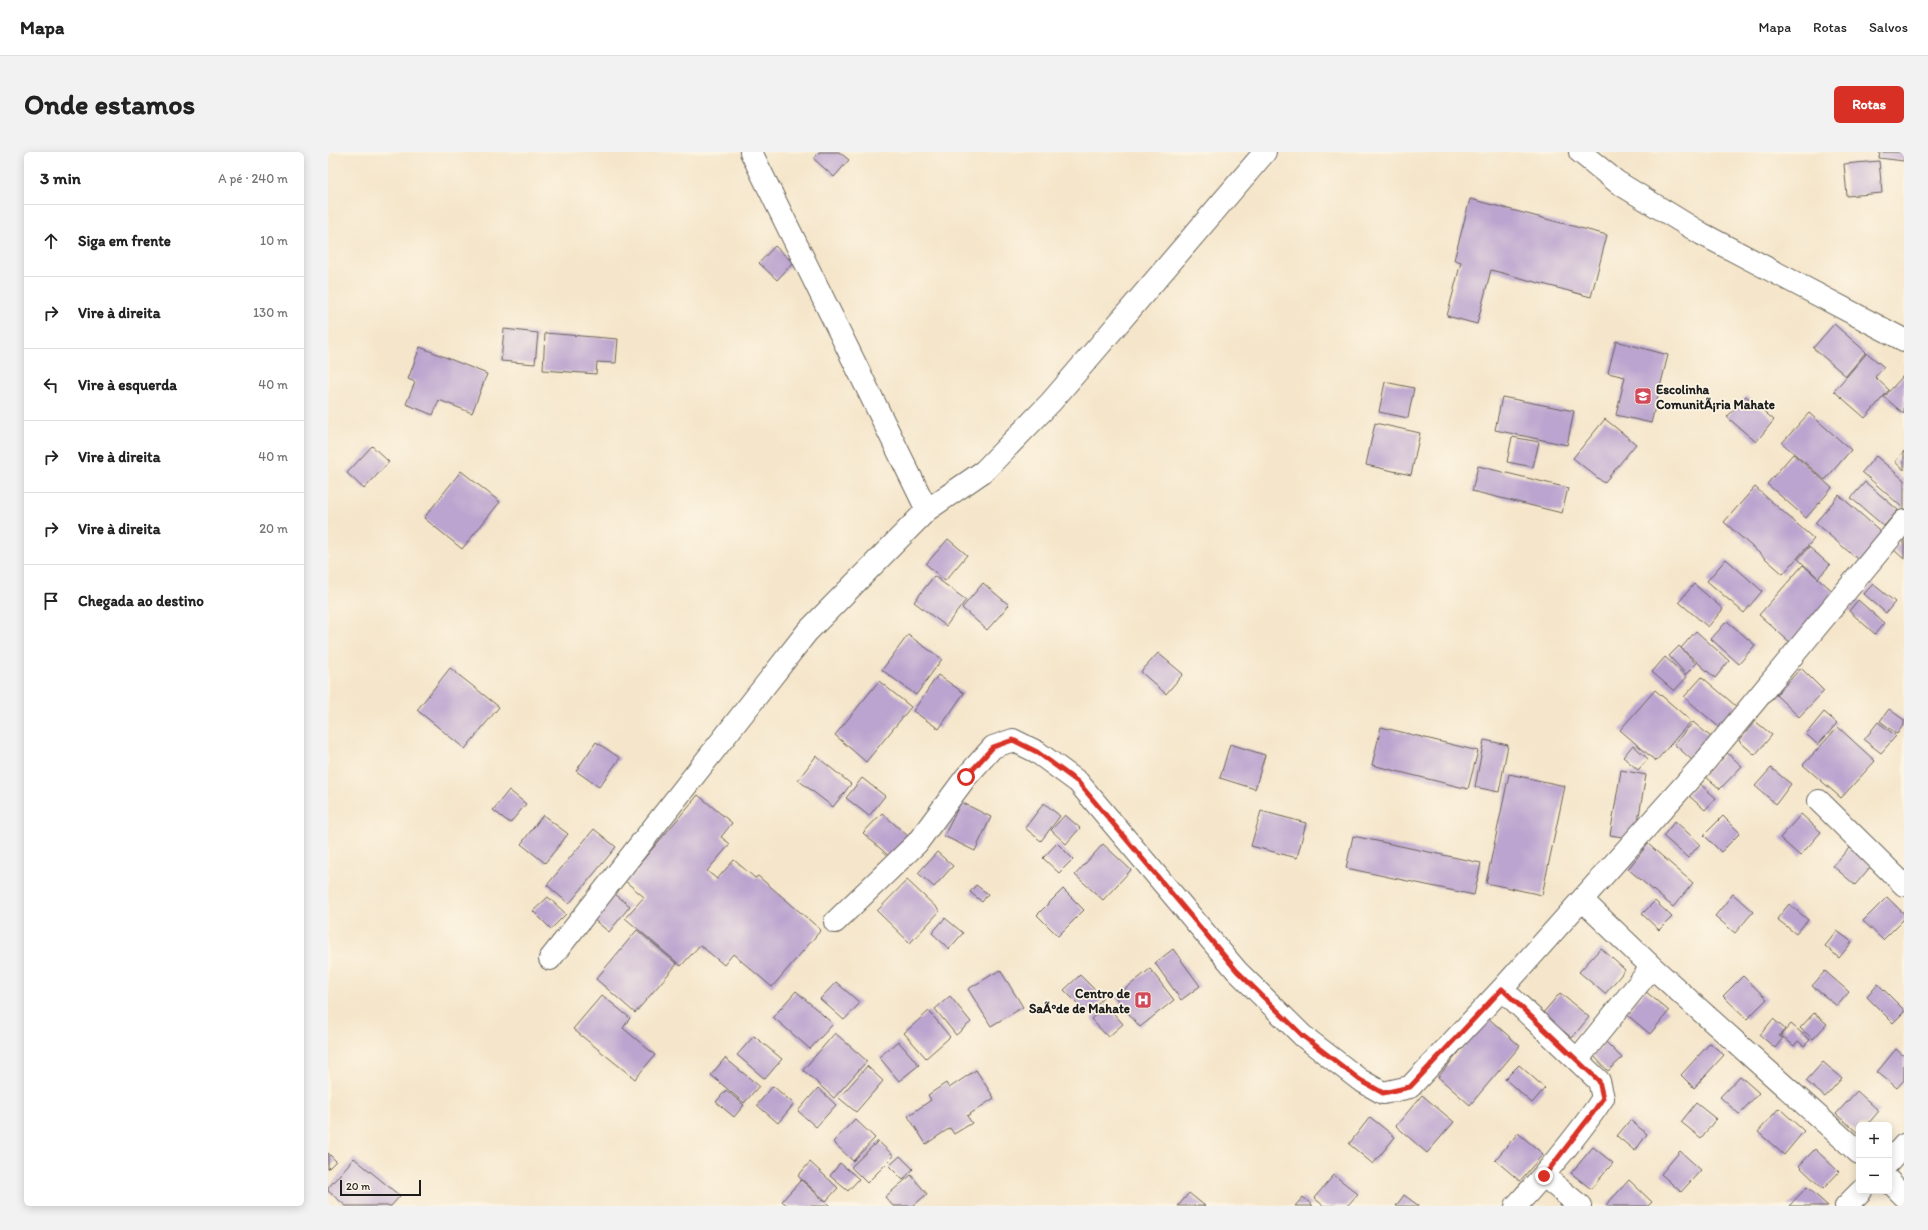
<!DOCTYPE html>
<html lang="pt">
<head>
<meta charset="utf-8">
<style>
  body { margin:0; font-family:Itim,sans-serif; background:#f2f2f2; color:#222 }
  .controls { position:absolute; right:12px; bottom:12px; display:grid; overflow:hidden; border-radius:6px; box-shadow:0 2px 10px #0003 }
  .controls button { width:36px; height:36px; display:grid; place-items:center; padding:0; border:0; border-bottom:1px solid #e0e0e0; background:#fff; color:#222; font:20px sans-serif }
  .scale { position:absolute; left:12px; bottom:10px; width:81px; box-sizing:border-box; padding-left:4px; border:2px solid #1c1c1c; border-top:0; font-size:11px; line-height:14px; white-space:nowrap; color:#1c1c1c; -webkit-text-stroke:3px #fcf5e5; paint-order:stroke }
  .stop { position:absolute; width:12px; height:12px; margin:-9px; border:3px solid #d93025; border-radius:50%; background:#fff }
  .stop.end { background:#d93025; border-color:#fff; box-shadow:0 1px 4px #0008 }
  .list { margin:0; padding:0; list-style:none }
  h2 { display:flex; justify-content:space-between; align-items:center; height:52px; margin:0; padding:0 16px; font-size:17px }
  h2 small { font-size:13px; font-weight:400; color:#767676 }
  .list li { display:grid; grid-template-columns:26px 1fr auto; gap:12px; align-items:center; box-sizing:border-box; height:72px; padding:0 16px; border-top:1px solid #e0e0e0 }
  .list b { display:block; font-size:15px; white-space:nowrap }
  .list em { font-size:13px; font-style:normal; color:#767676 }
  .icon { flex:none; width:22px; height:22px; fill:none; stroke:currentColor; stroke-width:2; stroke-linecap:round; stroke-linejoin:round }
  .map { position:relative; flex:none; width:1576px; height:1054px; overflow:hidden; border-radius:6px }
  header { display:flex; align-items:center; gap:24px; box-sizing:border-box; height:56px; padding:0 20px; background:#fff; border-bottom:1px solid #e0e0e0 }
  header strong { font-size:19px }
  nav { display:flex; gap:22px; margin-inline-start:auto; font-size:14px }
  .intro { display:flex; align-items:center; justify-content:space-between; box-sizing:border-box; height:96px; padding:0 24px }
  h1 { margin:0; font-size:28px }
  .button { padding:10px 18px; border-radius:6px; background:#d93025; color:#fff; font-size:14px; font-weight:700 }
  main { display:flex; gap:24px; padding:0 24px }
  aside { flex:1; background:#fff; border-radius:6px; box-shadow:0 2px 10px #0003 }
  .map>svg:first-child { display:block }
</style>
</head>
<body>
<header>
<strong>Mapa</strong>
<nav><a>Mapa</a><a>Rotas</a><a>Salvos</a></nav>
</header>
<div class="intro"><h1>Onde estamos</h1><a class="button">Rotas</a></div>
<main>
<aside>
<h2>3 min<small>A pé · 240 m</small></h2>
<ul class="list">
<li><svg class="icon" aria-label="ahead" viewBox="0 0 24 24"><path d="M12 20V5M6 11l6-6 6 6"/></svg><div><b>Siga em frente</b></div><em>10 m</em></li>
<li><svg class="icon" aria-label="right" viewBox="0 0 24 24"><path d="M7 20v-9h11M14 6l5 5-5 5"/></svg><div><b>Vire à direita</b></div><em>130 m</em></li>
<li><svg class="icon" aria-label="left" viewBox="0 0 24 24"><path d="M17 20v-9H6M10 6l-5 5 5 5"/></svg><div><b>Vire à esquerda</b></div><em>40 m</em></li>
<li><svg class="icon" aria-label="right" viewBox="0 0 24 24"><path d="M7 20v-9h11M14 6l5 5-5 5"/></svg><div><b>Vire à direita</b></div><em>40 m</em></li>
<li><svg class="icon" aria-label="right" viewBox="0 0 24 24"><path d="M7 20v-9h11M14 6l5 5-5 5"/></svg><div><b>Vire à direita</b></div><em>20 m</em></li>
<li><svg class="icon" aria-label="arrive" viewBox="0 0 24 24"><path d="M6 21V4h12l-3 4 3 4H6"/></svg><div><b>Chegada ao destino</b></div></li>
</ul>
</aside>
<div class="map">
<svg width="1576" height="1054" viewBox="0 0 1576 1054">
  <rect width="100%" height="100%" fill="#fcf5e5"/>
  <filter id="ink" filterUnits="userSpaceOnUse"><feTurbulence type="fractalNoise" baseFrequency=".025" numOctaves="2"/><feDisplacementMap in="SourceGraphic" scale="8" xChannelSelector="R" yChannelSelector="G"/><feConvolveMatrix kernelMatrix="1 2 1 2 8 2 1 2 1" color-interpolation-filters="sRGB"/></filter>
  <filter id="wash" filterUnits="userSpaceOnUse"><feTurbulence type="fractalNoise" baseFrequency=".012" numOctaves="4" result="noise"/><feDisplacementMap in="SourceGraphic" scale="16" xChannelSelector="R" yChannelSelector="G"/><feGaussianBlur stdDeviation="0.9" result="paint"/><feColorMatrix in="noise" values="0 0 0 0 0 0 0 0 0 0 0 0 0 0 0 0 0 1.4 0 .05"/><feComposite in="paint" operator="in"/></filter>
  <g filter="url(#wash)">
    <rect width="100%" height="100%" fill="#f5e6cb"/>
    <g id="blocks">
      <!-- building -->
      <path fill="#bba4cf" d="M491,0H511L521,8L506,25L486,7Z
        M1552,0H1576V9L1551,6Z
        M1551,9L1554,41L1519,44L1516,12Z
        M1142,47L1279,83L1263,145L1163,118L1149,172L1119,164L1133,110L1126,108Z
        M447,94L465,111L449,128L431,111Z
        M1506,172L1538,200L1518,224L1485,196Z
        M176,177L210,181L207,212L173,209Z
        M217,181L290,187L288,211L269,210L268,222L215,218Z
        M1288,189L1340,203L1323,271L1288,263L1297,225L1280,221Z
        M92,195L159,222L144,261L111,248L105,263L78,252L87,230L80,227Z
        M1539,201L1556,215L1547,225L1561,238L1537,266L1506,239Z
        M1576,223V262L1556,245Z
        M1057,230L1086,236L1080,266L1051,260Z
        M1418,244L1446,268L1428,290L1399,265Z
        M1174,245L1246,259L1239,293L1167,278Z
        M1481,261L1523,298L1497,328L1454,291Z
        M1277,267L1308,292L1276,331L1245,306Z
        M1047,271L1092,281L1083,323L1038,313Z
        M1184,285L1211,290L1205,315L1179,310Z
        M44,294L61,310L36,337L19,321Z
        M1576,299V318L1567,310Z
        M1465,302L1504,336L1478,366L1439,332Z
        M1548,304L1576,328V357L1534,320Z
        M1150,314L1240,336L1234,361L1144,339Z
        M133,319L172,350L134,397L96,366Z
        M1537,330L1570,358L1556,374L1523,346Z
        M1427,335L1486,387L1455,422L1396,370Z
        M1511,343L1558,384L1534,411L1487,371Z
        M1576,386V407L1566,398Z
        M620,387L639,403L617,429L598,412Z
        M1481,395L1502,413L1490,426L1470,407Z
        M1398,407L1434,439L1416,461L1379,429Z
        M1475,413L1508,442L1465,493L1431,463Z
        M606,424L638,448L618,474L586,450Z
        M655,431L681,453L659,478L634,456Z
        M1366,432L1395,457L1380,475L1351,450Z
        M1545,432L1567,450L1558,461L1536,442Z
        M1530,448L1556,471L1547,482L1521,459Z
        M1399,469L1427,493L1411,512L1383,487Z
        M1368,479L1401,509L1387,526L1353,496Z
        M580,483L614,507L588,543L554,518Z
        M1351,494L1368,512L1358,522L1341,504Z
        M830,501L855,522L838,542L813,520Z
        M1337,505L1359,525L1346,539L1324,520Z
        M122,516L171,555L137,597L89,558Z
        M1473,516L1496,539L1471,565L1448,543Z
        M610,523L636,541L611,577L585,559Z
        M1374,525L1409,555L1392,576L1356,545Z
        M551,529L583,555L538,610L507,583Z
        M1327,538L1363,569L1328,609L1292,578Z
        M1561,557L1576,568V572L1569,582L1552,569Z
        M1496,560L1509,571L1490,593L1478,582Z
        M1427,569L1444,583L1427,603L1411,589Z
        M1365,570L1383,585L1364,608L1346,592Z
        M1550,570L1568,584L1553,601L1536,588Z
        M1053,575L1150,599L1140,637L1044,613Z
        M1510,575L1547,609L1513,646L1475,613Z
        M1156,588L1180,593L1171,640L1147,635Z
        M268,590L292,606L271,635L248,619Z
        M902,592L937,603L927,637L892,626Z
        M1305,593L1320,607L1310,618L1295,605Z
        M1398,600L1414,614L1392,637L1376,623Z
        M488,604L523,632L505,655L470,628Z
        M1443,616L1463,632L1448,652L1427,634Z
        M1293,618L1318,623L1307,687L1282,683Z
        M1181,622L1237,634L1214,743L1158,731Z
        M534,626L557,644L541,664L518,646Z
        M1371,631L1388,646L1377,658L1360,643Z
        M181,638L198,652L182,671L165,658Z
        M370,643L404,671L393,685L402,692L379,719L389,727L406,708L427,726L430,724L493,778L444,835L405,802L396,813L372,793L353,814L297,766L316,745L297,729Z
        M633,650L663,665L647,699L616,684Z
        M716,651L732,664L713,689L697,676Z
        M933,659L978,671L969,706L923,694Z
        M554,661L581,685L563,706L535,681Z
        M1473,662L1493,680L1472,704L1452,686Z
        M215,663L240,682L217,711L193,692Z
        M737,663L752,676L738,692L723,678Z
        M1395,664L1412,681L1393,700L1376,683Z
        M1347,669L1372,692L1360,706L1335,684Z
        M266,677L288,695L241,752L219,733Z
        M1025,684L1153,711L1146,743L1018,716Z
        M729,691L745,707L731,721L715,706Z
        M775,692L803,718L775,748L747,723Z
        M1320,692L1365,731L1345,755L1300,717Z
        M1521,696L1543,714L1527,733L1505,714Z
        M609,700L625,714L606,735L590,721Z
        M579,728L612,759L582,791L549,759Z
        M648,733L660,742L654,750L642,740Z
        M735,737L756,758L730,784L709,763Z
        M287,742L302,754L281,780L265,767Z
        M1405,742L1425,760L1407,781L1387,764Z
        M220,745L238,762L223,777L205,759Z
        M1559,745L1576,762V767L1555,788L1535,769Z
        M1327,749L1344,765L1331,778L1314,762Z
        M1461,752L1480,768L1468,782L1449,767Z
        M617,766L635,781L621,797L604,781Z
        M309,778L349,812L307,861L268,827Z
        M1509,779L1524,790L1511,806L1497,794Z
        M1273,796L1297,818L1277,842L1251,820Z
        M845,797L872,834L853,848L827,811Z
        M822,817L846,848L812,875L787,845Z
        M672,818L695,855L663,874L640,837Z
        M1497,819L1521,840L1509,854L1484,834Z
        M752,823L775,846L760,862L736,838Z
        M1415,824L1439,847L1419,867L1395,844Z
        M508,830L532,851L516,868L492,847Z
        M1550,832L1576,858V860L1565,871L1539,845Z
        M468,839L505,872L482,897L445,865Z
        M1317,839L1341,859L1322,882L1298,862Z
        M1232,841L1261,865L1244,886L1214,862Z
        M274,843L302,866L295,876L327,903L307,927L245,877Z
        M622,844L643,870L628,883L607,857Z
        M778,853L795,872L780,885L763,867Z
        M601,859L622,885L598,906L576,881Z
        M1486,861L1499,872L1485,887L1472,876Z
        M1160,866L1192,894L1142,953L1110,925Z
        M1445,867L1457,877L1451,884L1455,886L1447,896L1432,883Z
        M1463,872L1482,888L1476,894L1470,889L1466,894L1453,883Z
        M507,881L539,909L506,946L475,918Z
        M426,884L454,907L437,927L409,903Z
        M570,889L591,913L571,929L551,905Z
        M1278,890L1294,906L1280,919L1265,903Z
        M1382,891L1396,903L1366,936L1353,923Z
        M1568,897L1576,904V928L1569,936L1549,920Z
        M397,906L431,934L416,951L383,923Z
        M1495,910L1514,926L1497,945L1478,929Z
        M1191,913L1217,936L1204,951L1177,927Z
        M539,914L555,929L528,960L511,946Z
        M648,918L666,946L639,964L644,971L626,982L622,976L598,992L580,964L603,948L600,943L618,931L621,936Z
        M1412,924L1431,941L1411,962L1392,945Z
        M445,934L466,952L450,971L429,953Z
        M490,936L508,953L488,975L470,959Z
        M398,938L416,953L406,965L388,950Z
        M1529,939L1551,959L1539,973H1531V982L1508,962Z
        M1094,943L1126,970L1099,1001L1068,974Z
        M1368,951L1388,967L1373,986L1353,970Z
        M1451,956L1476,979L1456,1003L1430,980Z
        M1042,965L1067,985L1045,1012L1021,992Z
        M527,967L547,986L525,1009L505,990Z
        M1302,968L1319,982L1307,999L1289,984Z
        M1190,981L1215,1002L1192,1029L1167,1008Z
        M550,989L566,1004L539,1031L523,1015Z
        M1265,995L1285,1011L1263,1037L1243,1021Z
        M1487,997L1511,1020L1495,1037L1471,1014Z
        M1352,999L1373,1018L1353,1040L1333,1022Z
        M0,1001L8,1009L0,1017Z
        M572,1004L585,1017L575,1028L561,1014Z
        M26,1006L72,1044L63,1054H18L0,1039V1036Z
        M482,1010L510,1036L498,1049L470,1024Z
        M512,1011L531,1027L520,1039L502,1024Z
        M583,1023L599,1042L585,1054H565L557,1045Z
        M1006,1023L1030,1042L1019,1054H996L986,1046Z
        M473,1028L502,1054H460L454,1049Z
        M1301,1028L1324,1050L1320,1054H1279L1278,1053Z
        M1479,1035L1500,1054H1461Z
        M861,1041L877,1054H850Z
        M1076,1043L1091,1054H1068Z
        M975,1045L985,1054H967Z"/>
    </g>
  </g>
  <g filter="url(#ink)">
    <use href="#blocks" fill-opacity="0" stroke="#686359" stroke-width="1"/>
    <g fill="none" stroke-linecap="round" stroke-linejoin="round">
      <defs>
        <path id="street" d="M423,0L599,358
          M1252,0L1289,30L1374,82L1576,188
          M1491,649L1576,733
          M1254,748L1324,815L1531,1001
          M507,770L589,691L638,625L665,595L685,588L709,600L750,630L909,819L975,884L1032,928L1055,941L1082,935L1174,837L1375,612L1576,369
          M222,807L479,480L599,358L656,319L723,250L937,0
          M1174,837L1271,929L1275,946C1250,984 1219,1020 1188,1054
          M1249,908L1324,815
          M1561,1010L1576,993
          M1216,1024L1252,1054
          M1561,1029L1576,1044
          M1518,1054L1533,1039"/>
      </defs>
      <!-- street casing -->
      <use href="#street" stroke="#686359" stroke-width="24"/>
      <!-- street -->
      <use href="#street" stroke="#fff" stroke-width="22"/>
    </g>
  </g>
  <g fill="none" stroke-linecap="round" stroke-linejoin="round" filter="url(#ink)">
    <!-- route -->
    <path stroke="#d93025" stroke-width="5" d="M638,625L665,595L685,588L709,600L750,630L909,819L975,884L1032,928L1055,941L1082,935L1174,837L1271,929L1275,946L1264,962L1216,1024"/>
  </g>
  <!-- icons -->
  <defs>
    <symbol id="school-square" viewBox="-11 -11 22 22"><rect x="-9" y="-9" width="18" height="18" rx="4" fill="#d1495b" stroke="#fcf5e5"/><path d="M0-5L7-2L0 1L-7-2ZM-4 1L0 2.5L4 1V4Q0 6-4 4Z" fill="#fff"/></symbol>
    <symbol id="hospital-square" viewBox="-11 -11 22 22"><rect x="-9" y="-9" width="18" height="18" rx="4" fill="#d1495b" stroke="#fcf5e5"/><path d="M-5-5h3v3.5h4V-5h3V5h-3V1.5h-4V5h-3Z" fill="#fff"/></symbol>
  </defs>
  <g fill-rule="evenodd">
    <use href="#school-square" x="1305" y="234" width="20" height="20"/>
    <use href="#hospital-square" x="805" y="838" width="20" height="20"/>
  </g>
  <g text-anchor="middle" stroke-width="3.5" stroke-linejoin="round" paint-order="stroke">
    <!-- poi labels -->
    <g font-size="13" font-weight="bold" fill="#1c1c1c" stroke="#fcf5e5" text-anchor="start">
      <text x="1328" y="242">Escolinha<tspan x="1328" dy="15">ComunitÃ¡ria Mahate</tspan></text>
      <text x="802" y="846" text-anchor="end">Centro de<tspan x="802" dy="15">SaÃºde de Mahate</tspan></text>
    </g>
  </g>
</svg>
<div class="controls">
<button>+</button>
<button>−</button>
</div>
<div class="scale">20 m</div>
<div class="stop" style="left:638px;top:625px"></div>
<div class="stop end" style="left:1216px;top:1024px"></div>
</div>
</main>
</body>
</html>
